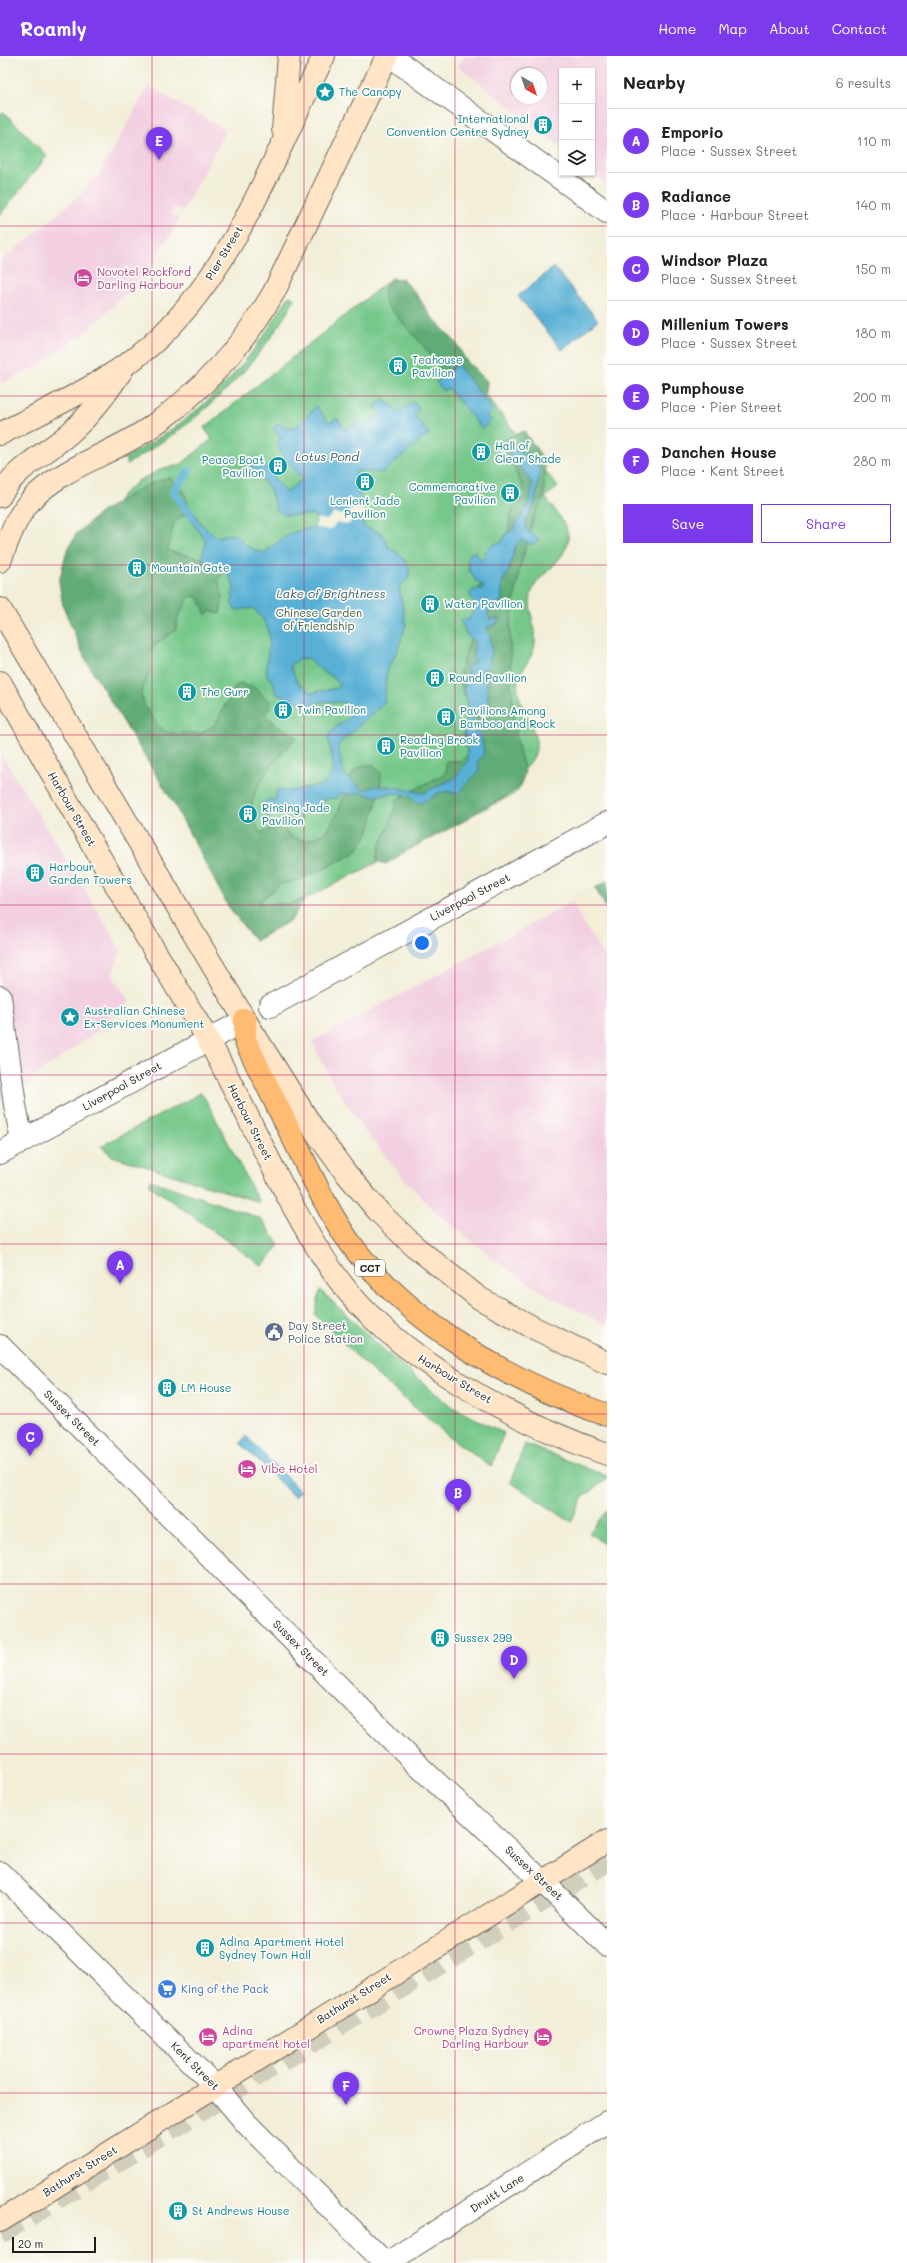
<!DOCTYPE html>
<html lang="en">
<head>
<meta charset="utf-8">
<style>
  body { margin:0; font-family:Mali,sans-serif; background:#f6f6f6; color:#202124 }
  .controls { position:absolute; right:12px; top:12px; display:grid; overflow:hidden; border-radius:0px; box-shadow:0 1px 3px #0004 }
  .controls button { width:36px; height:36px; display:grid; place-items:center; padding:0; border:0; border-bottom:1px solid #e0e0e0; background:#fff; color:#202124; font:20px sans-serif }
  .compass { position:absolute; left:511px; top:12px; width:36px; height:36px; border-radius:50%; background:#fff; box-shadow:0 1px 3px #0004; rotate:141deg }
  .scale { position:absolute; left:12px; bottom:10px; width:84px; box-sizing:border-box; padding-left:4px; border:2px solid #1c1c1c; border-top:0; font-size:11px; line-height:14px; white-space:nowrap; color:#1c1c1c; -webkit-text-stroke:3px #fdfcf7; paint-order:stroke }
  .you { position:absolute; left:422px; top:887px; width:14px; height:14px; margin:-10px; border:3px solid #fff; border-radius:50%; background:#1a73e8; box-shadow:0 0 0 6px #1a73e833 }
  .badge { display:grid; place-items:center; width:26px; height:26px; border-radius:50%; background:#7c3aed; color:#fff; font-size:13px; font-weight:700 }
  .pin { position:absolute; translate:-50% -33px; filter:drop-shadow(0 1px 2px #0008) }
  .pin::after { content:''; position:absolute; top:21px; width:14px; height:12px; background:inherit; clip-path:polygon(0 0,100% 0,50% 100%) }
  .list { margin:0; padding:0; list-style:none }
  h2 { display:flex; justify-content:space-between; align-items:center; height:52px; margin:0; padding:0 16px; font-size:17px }
  h2 small { font-size:13px; font-weight:400; color:#757577 }
  .list li { display:grid; grid-template-columns:26px 1fr auto; gap:12px; align-items:center; box-sizing:border-box; height:64px; padding:0 16px; border-top:1px solid #e0e0e0 }
  .list b { display:block; font-size:15px; white-space:nowrap }
  .list p { margin:0; font-size:13px; white-space:nowrap; color:#757577 }
  .list em { font-size:13px; font-style:normal; color:#757577 }
  .actions { display:flex; gap:8px; padding:12px 16px }
  .actions a { flex:1; padding:9px 0; border:1px solid #7c3aed; border-radius:0px; text-align:center; font-size:14px; color:#7c3aed }
  .actions .main { background:#7c3aed; color:#fff }
  .icon { flex:none; width:22px; height:22px; fill:none; stroke:currentColor; stroke-width:2; stroke-linecap:round; stroke-linejoin:round }
  .map { position:relative; flex:none; width:607px; height:2207px; overflow:hidden }
  header { display:flex; align-items:center; gap:24px; box-sizing:border-box; height:56px; padding:0 20px; background:#7c3aed; color:#fff }
  header strong { font-size:19px }
  nav { display:flex; gap:22px; margin-inline-start:auto; font-size:14px }
  main { display:flex }
  aside { flex:1; background:#fff }
  .map>svg:first-child { display:block }
</style>
</head>
<body>
<header>
<strong>Roamly</strong>
<nav><a>Home</a><a>Map</a><a>About</a><a>Contact</a></nav>
</header>
<main>
<div class="map">
<svg width="607" height="2207" viewBox="0 0 607 2207">
  <rect width="100%" height="100%" fill="#fdfcf7"/>
  <filter id="ink" filterUnits="userSpaceOnUse"><feTurbulence type="fractalNoise" baseFrequency=".025" numOctaves="2"/><feDisplacementMap in="SourceGraphic" scale="8" xChannelSelector="R" yChannelSelector="G"/><feConvolveMatrix kernelMatrix="1 2 1 2 8 2 1 2 1" color-interpolation-filters="sRGB"/></filter>
  <filter id="wash" filterUnits="userSpaceOnUse"><feTurbulence type="fractalNoise" baseFrequency=".012" numOctaves="4" result="noise"/><feDisplacementMap in="SourceGraphic" scale="16" xChannelSelector="R" yChannelSelector="G"/><feGaussianBlur stdDeviation="0.9" result="paint"/><feColorMatrix in="noise" values="0 0 0 0 0 0 0 0 0 0 0 0 0 0 0 0 0 1.4 0 .05"/><feComposite in="paint" operator="in"/></filter>
  <g filter="url(#wash)">
    <rect width="100%" height="100%" fill="#f2eed8"/>
    <!-- built -->
    <path fill="#f2cfe1" fill-rule="evenodd" d="M465,0H607V128L592,116V15H562V92L458,10ZM517,18H541V42H517Z
      M148,30L226,74L183,155L175,151L171,158L180,162L171,178L154,204L134,229L88,275L35,312L0,328V205L30,182L86,133L94,119L98,121Z
      M0,696L122,895L113,915L114,923L130,946L107,962L110,966L31,1023L29,1029L0,1044Z
      M572,846L583,867L607,903V1269L549,1240L510,1215L439,1159L406,1125L363,1073L330,1022L312,986Z"/>
    <!-- green -->
    <path fill="#75c78a" stroke="#487253" d="M4,56L47,100L0,159V58Z
      M393,221L558,431L545,441C569,473 581,483 548,515C540,522 534,528 531,539C527,557 539,575 534,593C529,608 515,619 518,635C524,666 557,693 516,718L522,729L514,738L259,866L118,635L106,461L122,439L138,425L163,412L180,409L212,383L204,372Z
      M289,240L295,243C254,316 199,366 127,408L125,402C203,359 244,316 289,240Z
      M201,1037L206,1044L259,1146L112,1100L101,1090Z
      M150,1124L262,1163L279,1190L262,1210L149,1129Z
      M320,1234L386,1296L452,1351L504,1377L491,1411L447,1379L372,1315L315,1259Z
      M525,1388L607,1420V1423L583,1441L571,1466L510,1426Z
      M607,1454V1490L589,1477Z"/>
    <!-- forest -->
    <path fill="#60ac76" stroke="#3e6449" d="M402,222L417,239L430,259L457,288L465,303L487,325L486,336L481,344L451,317H444L421,287L385,247L383,234L389,225Z
      M524,375L545,405L544,442L534,460L520,512L510,570L511,626L514,660L519,695L525,715L521,729L500,744L482,751L466,764L408,794L386,808L377,805L379,791L390,768L397,743L446,717V705H460L472,696L480,675L476,661L468,651L462,633L460,615L477,563V545L483,515L506,486L512,452L526,439L503,387L510,381Z
      M169,421L184,435L190,454L174,467L168,495L203,503L218,496L222,519L218,523L223,542L220,558L210,555L206,559L199,542L190,540L178,561L176,574L157,587L150,597L151,612L141,638L145,651L158,669L167,677H202L215,669L236,629L242,627L247,631L251,629L272,647L265,658L279,671L297,681C280,699 244,736 253,763C255,768 258,772 260,777L281,769L291,781L306,785C311,782 321,780 325,776C332,768 340,753 343,743C348,725 351,707 374,709L381,717L380,734L368,778L357,795L301,824L281,828L258,847L289,848L305,843L291,864L255,885L228,850L174,748L86,605L63,550L59,526L66,497L76,478L101,456L145,430Z
      M607,825V853L595,832Z"/>
    <!-- water -->
    <path fill="#59b0d6" stroke="#3a6679" fill-rule="evenodd" d="M554,211L598,264L562,294L518,240Z
      M457,308L493,354L487,360L491,365L482,373L448,332L443,335L436,326Z
      M385,343L399,356L413,346L419,353L414,359L429,378L382,417L357,415L355,433L360,435V441L364,445L363,470L382,478L389,492L400,498L409,510V521L399,531L406,568L397,596L387,614L384,647L338,689C343,713 340,720 364,734L376,730L393,731L423,737L455,722L468,704L463,670L467,661V643L464,633L465,625L469,621L466,612L475,605L473,599L475,587L467,579L460,564L469,563L475,553L474,547L471,542L470,537L475,533H483L484,530L475,524L471,516L468,514L469,510L467,507L470,497L476,495V499L481,503L485,502L484,498L492,488L501,487L506,478L515,472C515,466 520,463 523,458C529,450 532,438 532,427L520,411L507,399L517,392L522,399L528,396L538,407L540,414L535,447L526,464V474L539,483L534,488H529L522,483L516,489L508,517L502,527V545L492,549L488,558L490,564L500,562L496,568L487,571C492,585 494,598 487,613H483L479,617L483,623L488,625L486,631L489,636L487,641L491,649L490,656L477,654C472,662 471,667 474,675L481,677L484,698L478,705L479,715L462,732L459,738C434,731 437,743 418,747C404,732 390,739 373,740C369,740 364,737 361,736L352,739L341,737L337,743C326,741 320,744 315,753L310,754L304,751L299,759L288,762L285,758L287,752L284,748L271,761L266,759L260,749L267,744H275L277,734L292,735L324,728L332,718L333,705L328,681C334,670 344,667 352,658L348,648C337,645 319,644 309,650L275,637L274,627L267,620C264,590 281,579 253,552L235,554L231,546L234,542L232,539C238,528 229,525 227,514H212L202,501L206,485L182,452L186,448L192,454L202,469L216,481C240,475 233,480 249,491C253,494 259,495 264,497C282,483 290,474 314,472L317,462L313,459H285L276,454L270,433L249,408L258,402L286,437L302,423L281,397L277,387L280,382L273,372L278,368L288,373C301,371 307,360 316,350L329,367L337,362L346,374L358,364L363,371L380,357L375,350ZM309,602L322,615L333,621L339,628L338,632L311,637L297,626L290,609L300,603Z
      M246,1380L300,1435L294,1441L240,1387Z"/>
    <!-- pier -->
    <path fill="#f2eed8" d="M352,452L365,453L364,462L355,461L348,469L337,466L330,474L315,471L317,462L327,464L334,457L345,459Z"/>
    <g fill="none" stroke-linecap="round" stroke-linejoin="round">
      <!-- stream -->
      <path stroke="#59b0d6" stroke-width="8" d="M189,415L173,435L191,459"/>
    </g>
  </g>
  <g filter="url(#ink)">
    <g fill="none" stroke-linecap="round" stroke-linejoin="round">
      <!-- motorway-tunnel -->
      <path stroke="#d2cebc" stroke-width="22" stroke-dasharray="22 11" stroke-linecap="butt" d="M0,2177L607,1805"/>
      <defs>
        <path id="pedestrian" d="M401,8L607,156
          M270,950L607,767"/>
        <path id="minor" d="M0,941L15,1049L22,1085
          M0,1290L410,1702L541,1824L607,1889
          M0,1817L214,2029L246,2067L385,2207
          M387,2207L607,2066"/>
        <path id="tertiary" d="M0,1097L245,964"/>
        <path id="secondary" d="M283,74L289,0
          M0,378C55,349 117,323 162,279C239,203 276,95 324,0
          M0,440C15,411 48,397 71,376C93,356 106,338 122,314
          M0,505C8,484 16,460 32,443C63,411 111,398 148,373C201,337 242,291 274,236L387,0
          M0,553L245,964L313,1072L345,1116L379,1156L413,1189L479,1242L536,1273L607,1307
          M0,626C37,691 73,756 111,820C142,875 175,928 207,982C252,1061 284,1148 338,1223C395,1301 517,1367 607,1398
          M0,2165L607,1785"/>
        <path id="motorway" d="M245,964V984C262,1020 280,1055 297,1090C312,1121 327,1153 346,1181C404,1266 512,1327 607,1359"/>
      </defs>
      <!-- pedestrian casing -->
      <use href="#pedestrian" stroke="#67665e" stroke-width="24"/>
      <!-- minor casing -->
      <use href="#minor" stroke="#67665e" stroke-width="24"/>
      <!-- tertiary casing -->
      <use href="#tertiary" stroke="#67665e" stroke-width="24"/>
      <!-- secondary casing -->
      <use href="#secondary" stroke="#67665e" stroke-width="24"/>
      <!-- motorway casing -->
      <use href="#motorway" stroke="#67665e" stroke-width="24"/>
      <!-- pedestrian -->
      <use href="#pedestrian" stroke="#fff" stroke-width="22"/>
      <!-- minor -->
      <use href="#minor" stroke="#fff" stroke-width="22"/>
      <!-- tertiary -->
      <use href="#tertiary" stroke="#fff" stroke-width="22"/>
      <!-- secondary -->
      <use href="#secondary" stroke="#ffe4c6" stroke-width="22"/>
      <!-- motorway -->
      <use href="#motorway" stroke="#ffbb71" stroke-width="22"/>
    </g>
  </g>
  <!-- grid -->
  <path fill="none" stroke="#c2185b" stroke-width="1" stroke-opacity="0.55" d="M152,0V2207M304,0V2207M455,0V2207M0,170H607M0,340H607M0,509H607M0,679H607M0,849H607M0,1019H607M0,1188H607M0,1358H607M0,1528H607M0,1698H607M0,1867H607M0,2037H607"/>
  <!-- icons -->
  <defs>
    <symbol id="sight-disc" viewBox="-11 -11 22 22"><circle r="9.5" fill="#0f9aa8" stroke="#fdfcf7"/><path d="M0-6L1.8-2.2L6-1.7L2.9 1.2L3.7 5.4L0 3.3L-3.7 5.4L-2.9 1.2L-6-1.7L-1.8-2.2Z" fill="#fff"/></symbol>
    <symbol id="building-disc" viewBox="-11 -11 22 22"><circle r="9.5" fill="#0f9aa8" stroke="#fdfcf7"/><path d="M-4-6H4V6H1V3H-1V6H-4ZM-2.5-4.3h1.7v1.8h-1.7ZM.8-4.3h1.7v1.8H.8ZM-2.5-1h1.7V.8h-1.7ZM.8-1h1.7V.8H.8Z" fill="#fff"/></symbol>
    <symbol id="hotel-disc" viewBox="-11 -11 22 22"><circle r="9.5" fill="#d1479c" stroke="#fdfcf7"/><path d="M-6-4.5h1.5V1H6V5H4.5V3h-9V5H-6ZM-4 0a1.8 1.8 0 1 1 3.6 0ZM.5 0V-2.5h3Q6-2.5 6 0Z" fill="#fff"/></symbol>
    <symbol id="civic-disc" viewBox="-11 -11 22 22"><circle r="9.5" fill="#5c6f8a" stroke="#fdfcf7"/><path d="M-.6-6.5H3V-4.5H.6V-3L4-1V1h2V6H-6V1h2V-1L-.6-3ZM-1.2 2.5V6h2.4V2.5Z" fill="#fff"/></symbol>
    <symbol id="supermarket-disc" viewBox="-11 -11 22 22"><circle r="9.5" fill="#3f7fe0" stroke="#fdfcf7"/><path d="M-6-5.5h2.5l.6 2H6L4.5 2H-2.5L-4.4-4H-6ZM-1.5 3.2a1.3 1.3 0 1 0 .1 0ZM3 3.2a1.3 1.3 0 1 0 .1 0Z" fill="#fff"/></symbol>
  </defs>
  <g fill-rule="evenodd">
    <use href="#sight-disc" x="314" y="25" width="22" height="22"/>
    <use href="#building-disc" x="532" y="58" width="22" height="22"/>
    <use href="#hotel-disc" x="72" y="211" width="22" height="22"/>
    <use href="#building-disc" x="387" y="299" width="22" height="22"/>
    <use href="#building-disc" x="470" y="385" width="22" height="22"/>
    <use href="#building-disc" x="267" y="399" width="22" height="22"/>
    <use href="#building-disc" x="354" y="415" width="22" height="22"/>
    <use href="#building-disc" x="499" y="426" width="22" height="22"/>
    <use href="#building-disc" x="126" y="501" width="22" height="22"/>
    <use href="#building-disc" x="419" y="537" width="22" height="22"/>
    <use href="#building-disc" x="424" y="611" width="22" height="22"/>
    <use href="#building-disc" x="176" y="625" width="22" height="22"/>
    <use href="#building-disc" x="272" y="643" width="22" height="22"/>
    <use href="#building-disc" x="435" y="650" width="22" height="22"/>
    <use href="#building-disc" x="375" y="679" width="22" height="22"/>
    <use href="#building-disc" x="237" y="747" width="22" height="22"/>
    <use href="#building-disc" x="24" y="806" width="22" height="22"/>
    <use href="#sight-disc" x="59" y="950" width="22" height="22"/>
    <use href="#civic-disc" x="263" y="1265" width="22" height="22"/>
    <use href="#building-disc" x="156" y="1321" width="22" height="22"/>
    <use href="#hotel-disc" x="236" y="1402" width="22" height="22"/>
    <use href="#building-disc" x="429" y="1571" width="22" height="22"/>
    <use href="#building-disc" x="194" y="1881" width="22" height="22"/>
    <use href="#supermarket-disc" x="156" y="1922" width="22" height="22"/>
    <use href="#hotel-disc" x="197" y="1970" width="22" height="22"/>
    <use href="#hotel-disc" x="532" y="1970" width="22" height="22"/>
    <use href="#building-disc" x="167" y="2144" width="22" height="22"/>
  </g>
  <g text-anchor="middle" stroke-width="3.5" stroke-linejoin="round" paint-order="stroke">
    <!-- shield labels -->
    <rect fill="#fdfcf7" stroke="#605f5e" stroke-width="1" x="355" y="1204" width="30" height="16" rx="3"/>
    <g font-size="10" font-weight="bold" fill="#1c1c1c">
      <text x="370" y="1216">CCT</text>
    </g>
    <!-- culture labels -->
    <g font-size="11" fill="#0d838f" stroke="#fdfcf7" text-anchor="start">
      <text x="339" y="40">The Canopy</text>
      <text x="529" y="67" text-anchor="end">International<tspan x="529" dy="13">Convention Centre Sydney</tspan></text>
      <text x="412" y="308">Teahouse<tspan x="412" dy="13">Pavilion</tspan></text>
      <text x="495" y="394">Hall of<tspan x="495" dy="13">Clear Shade</tspan></text>
      <text x="264" y="408" text-anchor="end">Peace Boat<tspan x="264" dy="13">Pavilion</tspan></text>
      <text x="496" y="435" text-anchor="end">Commemorative<tspan x="496" dy="13">Pavilion</tspan></text>
      <text x="365" y="449" text-anchor="middle">Lenient Jade<tspan x="365" dy="13">Pavilion</tspan></text>
      <text x="151" y="516">Mountain Gate</text>
      <text x="444" y="552">Water Pavilion</text>
      <text x="449" y="626">Round Pavilion</text>
      <text x="201" y="640">The Gurr</text>
      <text x="297" y="658">Twin Pavilion</text>
      <text x="460" y="659">Pavilions Among<tspan x="460" dy="13">Bamboo and Rock</tspan></text>
      <text x="400" y="688">Reading Brook<tspan x="400" dy="13">Pavilion</tspan></text>
      <text x="262" y="756">Rinsing Jade<tspan x="262" dy="13">Pavilion</tspan></text>
      <text x="49" y="815">Harbour<tspan x="49" dy="13">Garden Towers</tspan></text>
      <text x="84" y="959">Australian Chinese<tspan x="84" dy="13">Ex-Services Monument</tspan></text>
      <text x="181" y="1336">LM House</text>
      <text x="454" y="1586">Sussex 299</text>
      <text x="219" y="1890">Adina Apartment Hotel<tspan x="219" dy="13">Sydney Town Hall</tspan></text>
      <text x="192" y="2159">St Andrews House</text>
    </g>
    <!-- street labels -->
    <g font-size="11" fill="#1c1c1c" stroke="#fdfcf7">
      <text transform="translate(224 197) rotate(-59)" y="4">Pier Street</text>
      <text transform="translate(72 753) rotate(60)" y="4">Harbour Street</text>
      <text transform="translate(470 841) rotate(-28)" y="4">Liverpool Street</text>
      <text transform="translate(122 1030) rotate(-29)" y="4">Liverpool Street</text>
      <text transform="translate(250 1066) rotate(63)" y="4">Harbour Street</text>
      <text transform="translate(455 1323) rotate(31)" y="4">Harbour Street</text>
      <text transform="translate(72 1362) rotate(45)" y="4">Sussex Street</text>
      <text transform="translate(301 1592) rotate(45)" y="4">Sussex Street</text>
      <text transform="translate(534 1817) rotate(43)" y="4">Sussex Street</text>
      <text transform="translate(354 1942) rotate(-32)" y="4">Bathurst Street</text>
      <text transform="translate(195 2010) rotate(45)" y="4">Kent Street</text>
      <text transform="translate(80 2115) rotate(-32)" y="4">Bathurst Street</text>
      <text transform="translate(497 2137) rotate(-33)" y="4">Druitt Lane</text>
    </g>
    <!-- hotel labels -->
    <g font-size="11" fill="#b23c85" stroke="#fdfcf7" text-anchor="start">
      <text x="97" y="220">Novotel Rockford<tspan x="97" dy="13">Darling Harbour</tspan></text>
      <text x="261" y="1417">Vibe Hotel</text>
      <text x="222" y="1979">Adina<tspan x="222" dy="13">apartment hotel</tspan></text>
      <text x="529" y="1979" text-anchor="end">Crowne Plaza Sydney<tspan x="529" dy="13">Darling Harbour</tspan></text>
    </g>
    <!-- park labels -->
    <g font-size="11" fill="#406048" stroke="#fdfcf7">
      <text x="319" y="561">Chinese Garden<tspan x="319" dy="13">of Friendship</tspan></text>
    </g>
    <!-- service labels -->
    <g font-size="11" fill="#4e5e75" stroke="#fdfcf7" text-anchor="start">
      <text x="288" y="1274">Day Street<tspan x="288" dy="13">Police Station</tspan></text>
    </g>
    <!-- shop labels -->
    <g font-size="11" fill="#366cbe" stroke="#fdfcf7" text-anchor="start">
      <text x="181" y="1937">King of the Pack</text>
    </g>
    <!-- water labels -->
    <g font-size="12" font-style="italic" fill="#375f70" stroke="#fdfcf7">
      <text x="327" y="405">Lotus Pond</text>
      <text x="331" y="542">Lake of Brightness</text>
    </g>
  </g>
</svg>
<div class="controls">
<button>+</button>
<button>−</button>
<button><svg class="icon" aria-label="layers" viewBox="0 0 24 24"><path d="M12 4l9 5-9 5-9-5zM3 14l9 5 9-5"/></svg></button>
</div>
<svg class="compass" viewBox="-18 -18 36 36"><path d="M0-13l5 13h-10z" fill="#e53935"/><path d="M0 13l5-13h-10z" fill="#757577"/></svg>
<div class="scale">20 m</div>
<div class="you"></div>
<div class="pin badge" style="left:120px;top:1228px">A</div>
<div class="pin badge" style="left:458px;top:1456px">B</div>
<div class="pin badge" style="left:30px;top:1400px">C</div>
<div class="pin badge" style="left:514px;top:1623px">D</div>
<div class="pin badge" style="left:159px;top:104px">E</div>
<div class="pin badge" style="left:346px;top:2049px">F</div>
</div>
<aside>
<h2>Nearby<small>6 results</small></h2>
<ul class="list">
<li><span class="badge">A</span><div><b>Emporio</b><p>Place · Sussex Street</p></div><em>110 m</em></li>
<li><span class="badge">B</span><div><b>Radiance</b><p>Place · Harbour Street</p></div><em>140 m</em></li>
<li><span class="badge">C</span><div><b>Windsor Plaza</b><p>Place · Sussex Street</p></div><em>150 m</em></li>
<li><span class="badge">D</span><div><b>Millenium Towers</b><p>Place · Sussex Street</p></div><em>180 m</em></li>
<li><span class="badge">E</span><div><b>Pumphouse</b><p>Place · Pier Street</p></div><em>200 m</em></li>
<li><span class="badge">F</span><div><b>Danchen House</b><p>Place · Kent Street</p></div><em>280 m</em></li>
</ul>
<div class="actions"><a class="main">Save</a><a>Share</a></div>
</aside>
</main>
</body>
</html>
